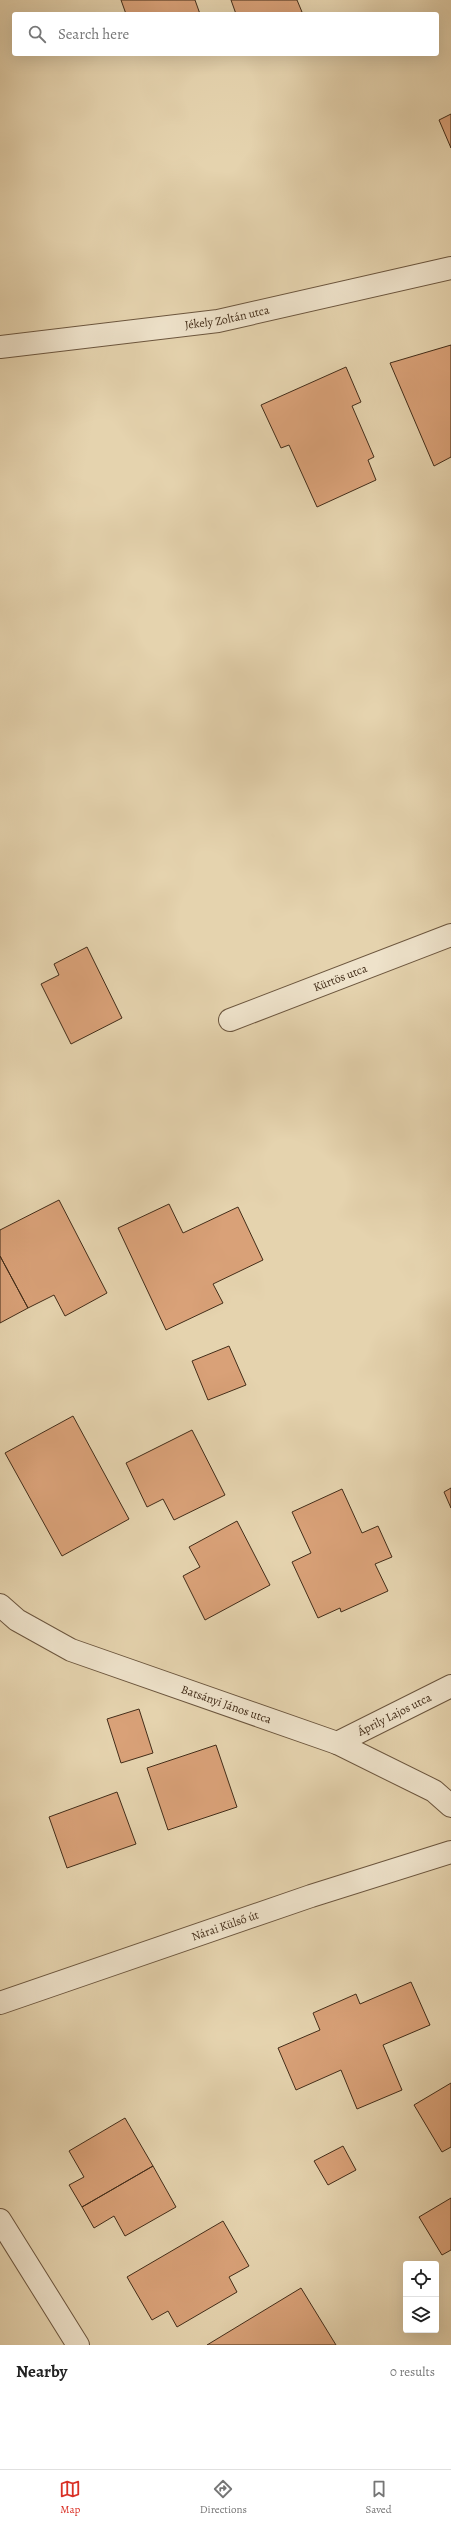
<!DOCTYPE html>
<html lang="en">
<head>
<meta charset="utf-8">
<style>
  body { margin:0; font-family:Alegreya,serif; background:#f6f6f6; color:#222 }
  .controls { position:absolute; right:12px; bottom:12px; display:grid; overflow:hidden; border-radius:4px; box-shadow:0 4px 16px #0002 }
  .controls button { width:36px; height:36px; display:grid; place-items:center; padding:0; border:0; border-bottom:1px solid #e0e0e0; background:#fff; color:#222; font:20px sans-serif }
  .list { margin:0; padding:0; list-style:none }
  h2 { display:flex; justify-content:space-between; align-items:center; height:52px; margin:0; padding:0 16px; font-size:17px }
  h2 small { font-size:13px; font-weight:400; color:#767676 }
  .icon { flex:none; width:22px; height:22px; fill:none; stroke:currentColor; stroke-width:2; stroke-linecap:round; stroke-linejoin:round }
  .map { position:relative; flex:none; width:451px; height:2345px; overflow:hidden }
  .search { position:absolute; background:#fff; box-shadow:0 4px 16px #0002; left:12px; right:12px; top:12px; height:44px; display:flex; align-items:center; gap:10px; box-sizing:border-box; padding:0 14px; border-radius:4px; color:#767676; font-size:15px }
  .sheet { height:124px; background:#fff }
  nav { display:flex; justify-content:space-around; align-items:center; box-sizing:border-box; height:56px; border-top:1px solid #e0e0e0; background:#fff; font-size:11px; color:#767676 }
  nav a { display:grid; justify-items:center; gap:2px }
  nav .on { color:#d93025 }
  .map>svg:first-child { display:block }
</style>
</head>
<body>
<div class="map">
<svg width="451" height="2345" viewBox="0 0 451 2345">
  <rect width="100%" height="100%" fill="#e5d3ae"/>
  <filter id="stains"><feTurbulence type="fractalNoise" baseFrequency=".005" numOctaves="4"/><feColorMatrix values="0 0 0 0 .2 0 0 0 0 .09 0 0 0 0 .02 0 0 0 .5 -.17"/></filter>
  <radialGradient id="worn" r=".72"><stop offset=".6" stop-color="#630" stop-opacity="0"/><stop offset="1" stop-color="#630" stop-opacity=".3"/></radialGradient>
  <!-- building -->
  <path fill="#d9a178" stroke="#432d19" d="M121,0H195L200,14H126Z
    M231,0H297L302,12L295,14H236Z
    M451,114V148L439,120Z
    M451,345V457L434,466L390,363Z
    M346,367L361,402L352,406L374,457L368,460L376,480L317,507L289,445L281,448L261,405Z
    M87,947L122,1018L71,1044L41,984L59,975L54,964Z
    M59,1200L107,1293L65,1316L54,1295L28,1308L0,1256V1230Z
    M169,1204L183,1233L238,1207L263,1260L213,1284L223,1303L166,1330L118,1228Z
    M0,1256L28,1308L0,1323Z
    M229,1346L246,1385L208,1400L192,1361Z
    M73,1416L129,1519L62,1556L5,1453Z
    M192,1430L225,1495L174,1520L163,1499L147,1507L126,1463Z
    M451,1488V1508L444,1492Z
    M342,1489L362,1533L378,1526L392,1557L375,1564L388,1591L341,1612L340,1608L318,1618L292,1562L311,1553L292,1512Z
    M237,1521L270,1585L205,1620L183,1576L200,1567L189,1547Z
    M139,1709L153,1753L121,1763L107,1719Z
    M216,1745L237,1807L168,1830L147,1768Z
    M117,1792L136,1844L67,1868L49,1817Z
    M411,1982L430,2025L383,2045L402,2090L357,2109L341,2070L296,2090L278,2048L320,2030L313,2013L356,1994L360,2004Z
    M451,2083V2147L442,2152L414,2105Z
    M125,2118L153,2166L82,2207L69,2185L84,2177L69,2151Z
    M343,2146L356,2170L328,2185L314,2161Z
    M153,2166L176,2207L125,2236L114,2216L94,2228L82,2207Z
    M451,2198V2250L442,2255L419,2217Z
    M223,2221L249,2266L229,2277L237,2292L177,2327L168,2311L152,2320L127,2277Z
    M301,2288L336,2345H207Z"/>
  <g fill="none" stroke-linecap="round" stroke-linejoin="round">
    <defs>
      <g id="minor">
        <path id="s1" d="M0,347L218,321L451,268"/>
        <path id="s2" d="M230,1020L451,935"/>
        <path id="s3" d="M0,1605L17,1620L71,1650L337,1743L434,1791L451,1806"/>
        <path id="s4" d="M337,1743L451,1686"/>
        <path d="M0,2220L78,2345"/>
      </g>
      <g id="tertiary">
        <path id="s5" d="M0,2003L311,1896L451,1852"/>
      </g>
    </defs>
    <!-- minor casing -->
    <use href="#minor" stroke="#6c563e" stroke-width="24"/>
    <!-- tertiary casing -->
    <use href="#tertiary" stroke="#6c563e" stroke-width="24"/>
    <!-- minor -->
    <use href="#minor" stroke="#eee2ca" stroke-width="22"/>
    <!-- tertiary -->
    <use href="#tertiary" stroke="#eee2ca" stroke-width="22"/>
  </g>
  <g text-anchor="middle" stroke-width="3" stroke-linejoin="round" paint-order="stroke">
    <!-- street labels -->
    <g font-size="12" fill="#432d19" stroke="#eee2ca">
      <text dy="4" stroke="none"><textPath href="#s1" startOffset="229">Jékely Zoltán utca</textPath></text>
      <text dy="4" stroke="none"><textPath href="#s2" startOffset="118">Kürtös utca</textPath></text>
      <text dy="4" stroke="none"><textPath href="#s3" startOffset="249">Batsányi János utca</textPath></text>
      <text dy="4" stroke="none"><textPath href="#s4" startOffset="64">Áprily Lajos utca</textPath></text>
      <text dy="4" stroke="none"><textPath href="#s5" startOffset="238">Nárai Külső út</textPath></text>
    </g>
  </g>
  <rect width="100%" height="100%" filter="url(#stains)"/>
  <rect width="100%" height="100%" fill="url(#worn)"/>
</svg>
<div class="controls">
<button><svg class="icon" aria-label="locate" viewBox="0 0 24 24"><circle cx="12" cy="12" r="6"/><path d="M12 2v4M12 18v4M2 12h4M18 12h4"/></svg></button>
<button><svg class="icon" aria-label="layers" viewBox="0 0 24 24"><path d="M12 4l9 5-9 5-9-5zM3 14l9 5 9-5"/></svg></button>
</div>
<div class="search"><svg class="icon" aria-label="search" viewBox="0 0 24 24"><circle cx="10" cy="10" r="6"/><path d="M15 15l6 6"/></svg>Search here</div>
</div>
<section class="sheet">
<h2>Nearby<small>0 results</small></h2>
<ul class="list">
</ul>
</section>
<nav>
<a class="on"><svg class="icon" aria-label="map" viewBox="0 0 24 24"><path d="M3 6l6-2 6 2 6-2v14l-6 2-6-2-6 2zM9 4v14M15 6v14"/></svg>Map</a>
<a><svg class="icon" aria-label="directions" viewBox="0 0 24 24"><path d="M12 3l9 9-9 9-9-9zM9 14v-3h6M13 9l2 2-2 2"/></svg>Directions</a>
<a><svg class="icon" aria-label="saved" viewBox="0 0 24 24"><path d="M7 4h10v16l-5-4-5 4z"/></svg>Saved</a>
</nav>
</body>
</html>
